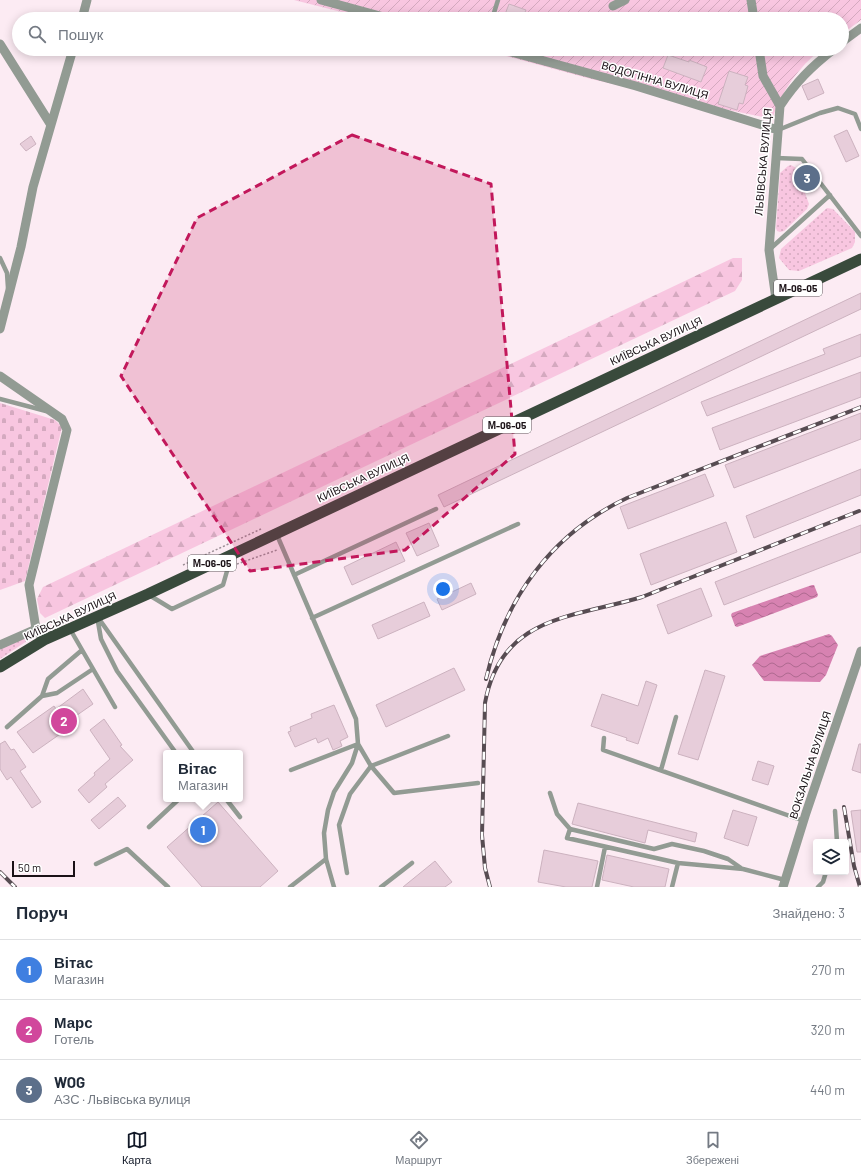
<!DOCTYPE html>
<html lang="uk">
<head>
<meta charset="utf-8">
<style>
  body { margin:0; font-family:Barlow,sans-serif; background:#f2f2f3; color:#1f2937 }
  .controls { position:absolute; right:12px; bottom:12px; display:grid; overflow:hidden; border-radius:4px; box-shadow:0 2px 10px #0003 }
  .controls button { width:36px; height:36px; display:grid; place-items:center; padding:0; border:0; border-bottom:1px solid #e0e1e3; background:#fff; color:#1f2937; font:20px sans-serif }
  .scale { position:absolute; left:12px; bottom:10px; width:63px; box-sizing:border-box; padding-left:4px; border:2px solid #1a1116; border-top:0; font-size:11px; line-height:14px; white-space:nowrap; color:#1a1116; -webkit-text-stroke:3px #fff; paint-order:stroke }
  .you { position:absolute; left:443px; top:589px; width:14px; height:14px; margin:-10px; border:3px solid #fff; border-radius:50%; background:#1a73e8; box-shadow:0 0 0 6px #1a73e833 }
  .badge { display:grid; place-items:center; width:26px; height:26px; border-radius:50%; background:#111827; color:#fff; font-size:13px; font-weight:700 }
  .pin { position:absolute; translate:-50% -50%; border:2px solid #fff; box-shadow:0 1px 4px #0006 }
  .popup { position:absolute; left:163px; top:750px; width:80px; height:52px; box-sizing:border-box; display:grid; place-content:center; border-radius:4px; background:#fff; filter:drop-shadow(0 1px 3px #0005); font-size:13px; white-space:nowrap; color:#747a83 }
  .popup b { font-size:15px; color:#1f2937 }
  .popup::after { content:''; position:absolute; left:50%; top:100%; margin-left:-8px; border:8px solid transparent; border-top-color:#fff }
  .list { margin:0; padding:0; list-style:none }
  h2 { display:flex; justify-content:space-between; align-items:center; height:52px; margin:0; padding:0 16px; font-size:17px }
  h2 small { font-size:13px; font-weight:400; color:#747a83 }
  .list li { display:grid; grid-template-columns:26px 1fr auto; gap:12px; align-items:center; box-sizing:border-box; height:60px; padding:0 16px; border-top:1px solid #e0e1e3 }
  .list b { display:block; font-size:15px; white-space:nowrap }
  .list p { margin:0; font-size:13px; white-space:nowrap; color:#747a83 }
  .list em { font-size:13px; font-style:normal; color:#747a83 }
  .icon { flex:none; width:22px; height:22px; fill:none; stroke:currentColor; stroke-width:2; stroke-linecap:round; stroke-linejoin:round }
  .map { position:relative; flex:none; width:861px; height:887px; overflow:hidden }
  .search { position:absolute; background:#fff; box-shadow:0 2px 10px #0003; left:12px; right:12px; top:12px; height:44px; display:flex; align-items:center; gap:10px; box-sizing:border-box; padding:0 14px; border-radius:22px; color:#747a83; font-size:15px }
  .sheet { height:232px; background:#fff }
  nav { display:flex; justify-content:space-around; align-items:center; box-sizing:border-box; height:56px; border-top:1px solid #e0e1e3; background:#fff; font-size:11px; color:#747a83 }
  nav a { display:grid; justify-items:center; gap:2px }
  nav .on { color:#111827 }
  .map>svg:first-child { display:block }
</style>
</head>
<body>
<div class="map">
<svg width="861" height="887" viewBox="0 0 861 887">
  <defs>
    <pattern id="grass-dots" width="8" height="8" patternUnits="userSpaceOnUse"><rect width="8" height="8" fill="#f8c6e0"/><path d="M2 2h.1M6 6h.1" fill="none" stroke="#d4a9bf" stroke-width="1.8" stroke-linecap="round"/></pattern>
    <pattern id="forest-firs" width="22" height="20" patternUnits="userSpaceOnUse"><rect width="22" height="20" fill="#f8c6e0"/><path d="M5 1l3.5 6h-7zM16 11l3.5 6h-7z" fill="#d4a9bf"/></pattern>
    <pattern id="cemetery-stones" width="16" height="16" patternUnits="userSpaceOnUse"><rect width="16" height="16" fill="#f8c6e0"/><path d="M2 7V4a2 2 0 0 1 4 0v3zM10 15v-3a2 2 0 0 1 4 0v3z" fill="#d4a9bf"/></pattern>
    <pattern id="garden-furrows" width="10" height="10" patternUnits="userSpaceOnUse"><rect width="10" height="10" fill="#f8c6e0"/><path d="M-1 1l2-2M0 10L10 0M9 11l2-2" fill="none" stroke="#d4a9bf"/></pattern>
    <pattern id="water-waves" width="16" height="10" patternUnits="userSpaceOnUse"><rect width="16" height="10" fill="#d782b1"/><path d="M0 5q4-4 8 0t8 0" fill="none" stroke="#ae698f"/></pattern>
  </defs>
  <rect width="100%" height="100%" fill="#fcebf3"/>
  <!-- grass -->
  <path fill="url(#grass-dots)" d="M791,165L796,168L809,204L807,209L784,231L780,232L777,231L776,228L780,173L788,166Z
    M827,208L833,209L855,232V242L852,248L799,271L789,270L779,258L781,249Z
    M28,636H31L27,641L0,659V648Z"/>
  <!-- forest -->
  <path fill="url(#forest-firs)" d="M733,258H742V280L735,291L45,618L40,613L37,599L43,587Z"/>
  <!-- cemetery -->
  <path fill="url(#cemetery-stones)" d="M0,403L55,420L62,427L25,581L0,590Z"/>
  <!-- garden -->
  <path fill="url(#garden-furrows)" d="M294,0H861V20L842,34V19H369Z
    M480,49H822C798,67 782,91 772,119L700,104L591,79Z"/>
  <!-- water -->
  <path fill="url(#water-waves)" d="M812,585H814L818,595L817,597L737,627L735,626L731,615L732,613Z
    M829,634L832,636L838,645L826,675L820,682L764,681L752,665L760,656Z"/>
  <!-- building -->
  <path fill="#e7cdda" stroke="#ccb2bf" d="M509,4L526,10L522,19H510L504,17Z
    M668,55L689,62V60L707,67L701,82L663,68Z
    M729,71L748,77L745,85L748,86L743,104L739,103L737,110L718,104Z
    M818,79L824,93L808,100L802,86Z
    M847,130L859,156L846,162L834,136Z
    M31,136L36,144L26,151L20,144Z
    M861,293V309L444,507L438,495Z
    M861,334V356L707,416L701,402L825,354L823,349Z
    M861,372V397L720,450L712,428Z
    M861,413V439L734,488L725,465Z
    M861,469V495L754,538L746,516Z
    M705,474L714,496L628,529L620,507Z
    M726,522L737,552L651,585L640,554Z
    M429,523L439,546L417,556L406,533Z
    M861,525V552L724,605L715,582Z
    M396,542L405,561L352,585L344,567Z
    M471,583L476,594L442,610L437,599Z
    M701,588L712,616L668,634L657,605Z
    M424,602L430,616L378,639L372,625Z
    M454,668L465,690L386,727L376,705Z
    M705,670L725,676L698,760L678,754Z
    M646,681L657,685L638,744L626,740L627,738L591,726L602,694L638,706Z
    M83,689L93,704L60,727L63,732L33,753L17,732L54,706L56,709Z
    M334,705L348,737L340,741L342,746L333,750L328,738L318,743L316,738L295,747L288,732L291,731L290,727L312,718L311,714Z
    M104,719L122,745L120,746L133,760L105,784L107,787L89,803L78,790L95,775L94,773L110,759L90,730Z
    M5,741L11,750L14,749L26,767L20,771L41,802L32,808L11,777L7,780L0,769V744Z
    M859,744H861V773L852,770Z
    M758,761L774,766L768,785L752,780Z
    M118,797L126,806L99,829L91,820Z
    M218,802L278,871L260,887H202L167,847Z
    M578,803L697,833L695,842L648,830L645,843L572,824Z
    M733,810L757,817L748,846L724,838Z
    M861,810V852H857L851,811Z
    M544,850L598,861L592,887H566L538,882Z
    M607,855L669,869L665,887H634L602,880Z
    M435,861L452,882L445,887H403Z"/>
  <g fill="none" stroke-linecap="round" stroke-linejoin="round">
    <!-- path -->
    <path stroke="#9c8f96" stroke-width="1.5" stroke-dasharray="2 2" stroke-linecap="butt" d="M237,564L277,550
      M183,565L261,529"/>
    <!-- service -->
    <path stroke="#929b93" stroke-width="4.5" d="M492,19L498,0
      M778,130L820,113L838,108L855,114L861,129
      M776,158L802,159L861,236
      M770,249L830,195
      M0,258L7,273L8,288
      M0,399L46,411
      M277,535L356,719L358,744L352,763L334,792L328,810L324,833L326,859L334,887
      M294,575L436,509
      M149,595L172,609L223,585L231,557
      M312,618L518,524
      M70,629L115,707
      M42,696L57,693L93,669
      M7,727L42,696L48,679L82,650
      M604,738L603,750L804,821
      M176,753L117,671L101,639L97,616L194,753
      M291,770L358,744L371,766L448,736
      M661,770L676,717
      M550,793L557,814L570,829L654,849L672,844L704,851L728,859L741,868
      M226,799L240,817
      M835,811L837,842
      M149,827L179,799
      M570,829L567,838L678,863L743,869L785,880
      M96,864L127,849L168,887
      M347,873L339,825L350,794L371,766L394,793L478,783
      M290,887L326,859
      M381,887L412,863
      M597,887L605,847
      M672,887L678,863
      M818,887L823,882L826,872"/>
    <!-- minor -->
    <path stroke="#929b93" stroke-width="9" d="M321,0L391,19
      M751,0L754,19
      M613,6L625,0
      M82,19L87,0
      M842,42L861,28
      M0,44L51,125
      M500,49L636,86L778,130
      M759,49L763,76L780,106
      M776,299L769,250L780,106C796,82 811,67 834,49
      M0,329L21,247L33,187L73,49
      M0,376L62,419L67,430L29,585L36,629L44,640
      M0,645L36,629
      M783,887L806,813L861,651"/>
    <!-- trunk -->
    <path stroke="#394a3c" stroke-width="11" d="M0,667L44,640L148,594L861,259"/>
    <defs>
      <path id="rail" d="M486,679C505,598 551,534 627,498L861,407
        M844,807L854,866L860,887
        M0,872L15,887
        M490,887L485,868L482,835L485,703C501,615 573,618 642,597L859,511"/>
    </defs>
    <!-- rail casing -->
    <use href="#rail" stroke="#574c52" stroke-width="4"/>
    <!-- rail -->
    <use href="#rail" stroke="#fff" stroke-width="2.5" stroke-dasharray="8" stroke-linecap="butt"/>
  </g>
  <!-- marked area -->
  <path fill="#c2185b" fill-opacity="0.2" stroke="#c2185b" stroke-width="3" stroke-dasharray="8 5" stroke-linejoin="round" d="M352,135L491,184L515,454L405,550L250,571L121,376L197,218Z"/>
  <g text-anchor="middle" stroke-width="3" stroke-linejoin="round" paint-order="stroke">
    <!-- shield labels -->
    <g fill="#fff" stroke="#5f585c" stroke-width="1">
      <rect x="774" y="280" width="48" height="16" rx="3"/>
      <rect x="483" y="417" width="48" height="16" rx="3"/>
      <rect x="188" y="555" width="48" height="16" rx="3"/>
    </g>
    <g font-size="10" font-weight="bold" fill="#1a1116">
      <text x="798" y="292">М-06-05</text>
      <text x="507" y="429">М-06-05</text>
      <text x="212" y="567">М-06-05</text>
    </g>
    <!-- street labels -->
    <g font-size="11" fill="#1a1116" stroke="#fff">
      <text transform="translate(655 80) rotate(16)" y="4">ВОДОГІННА ВУЛИЦЯ</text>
      <text transform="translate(763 162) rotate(-85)" y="4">ЛЬВІВСЬКА ВУЛИЦЯ</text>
      <text transform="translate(656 341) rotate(-25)" y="4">КИЇВСЬКА ВУЛИЦЯ</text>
      <text transform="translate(363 478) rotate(-25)" y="4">КИЇВСЬКА ВУЛИЦЯ</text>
      <text transform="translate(70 616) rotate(-25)" y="4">КИЇВСЬКА ВУЛИЦЯ</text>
      <text transform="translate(810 765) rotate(-72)" y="4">ВОКЗАЛЬНА ВУЛИЦЯ</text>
    </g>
  </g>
</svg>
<div class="controls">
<button><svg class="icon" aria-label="layers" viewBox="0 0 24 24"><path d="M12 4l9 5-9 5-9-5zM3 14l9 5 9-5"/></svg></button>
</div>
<div class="scale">50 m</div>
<div class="you"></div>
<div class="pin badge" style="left:203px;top:830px;background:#3f7fe0">1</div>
<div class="popup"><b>Вітас</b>Магазин</div>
<div class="pin badge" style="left:64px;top:721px;background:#d1479c">2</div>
<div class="pin badge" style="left:807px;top:178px;background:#5c6f8a">3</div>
<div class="search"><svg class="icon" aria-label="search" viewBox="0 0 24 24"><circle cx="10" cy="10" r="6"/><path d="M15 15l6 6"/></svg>Пошук</div>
</div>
<section class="sheet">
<h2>Поруч<small>Знайдено: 3</small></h2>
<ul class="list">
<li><span class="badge" style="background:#3f7fe0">1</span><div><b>Вітас</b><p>Магазин</p></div><em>270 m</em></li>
<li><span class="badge" style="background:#d1479c">2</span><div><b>Марс</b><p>Готель</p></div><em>320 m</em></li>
<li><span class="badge" style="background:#5c6f8a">3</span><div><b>WOG</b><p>АЗС · Львівська вулиця</p></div><em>440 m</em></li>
</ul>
</section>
<nav>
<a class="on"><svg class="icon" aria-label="map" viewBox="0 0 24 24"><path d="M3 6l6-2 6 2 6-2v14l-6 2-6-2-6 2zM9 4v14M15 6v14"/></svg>Карта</a>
<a><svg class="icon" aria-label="directions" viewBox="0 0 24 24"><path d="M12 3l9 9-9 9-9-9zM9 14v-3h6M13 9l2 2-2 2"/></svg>Маршрут</a>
<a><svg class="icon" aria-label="saved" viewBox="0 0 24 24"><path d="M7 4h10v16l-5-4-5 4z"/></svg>Збережені</a>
</nav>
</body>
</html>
